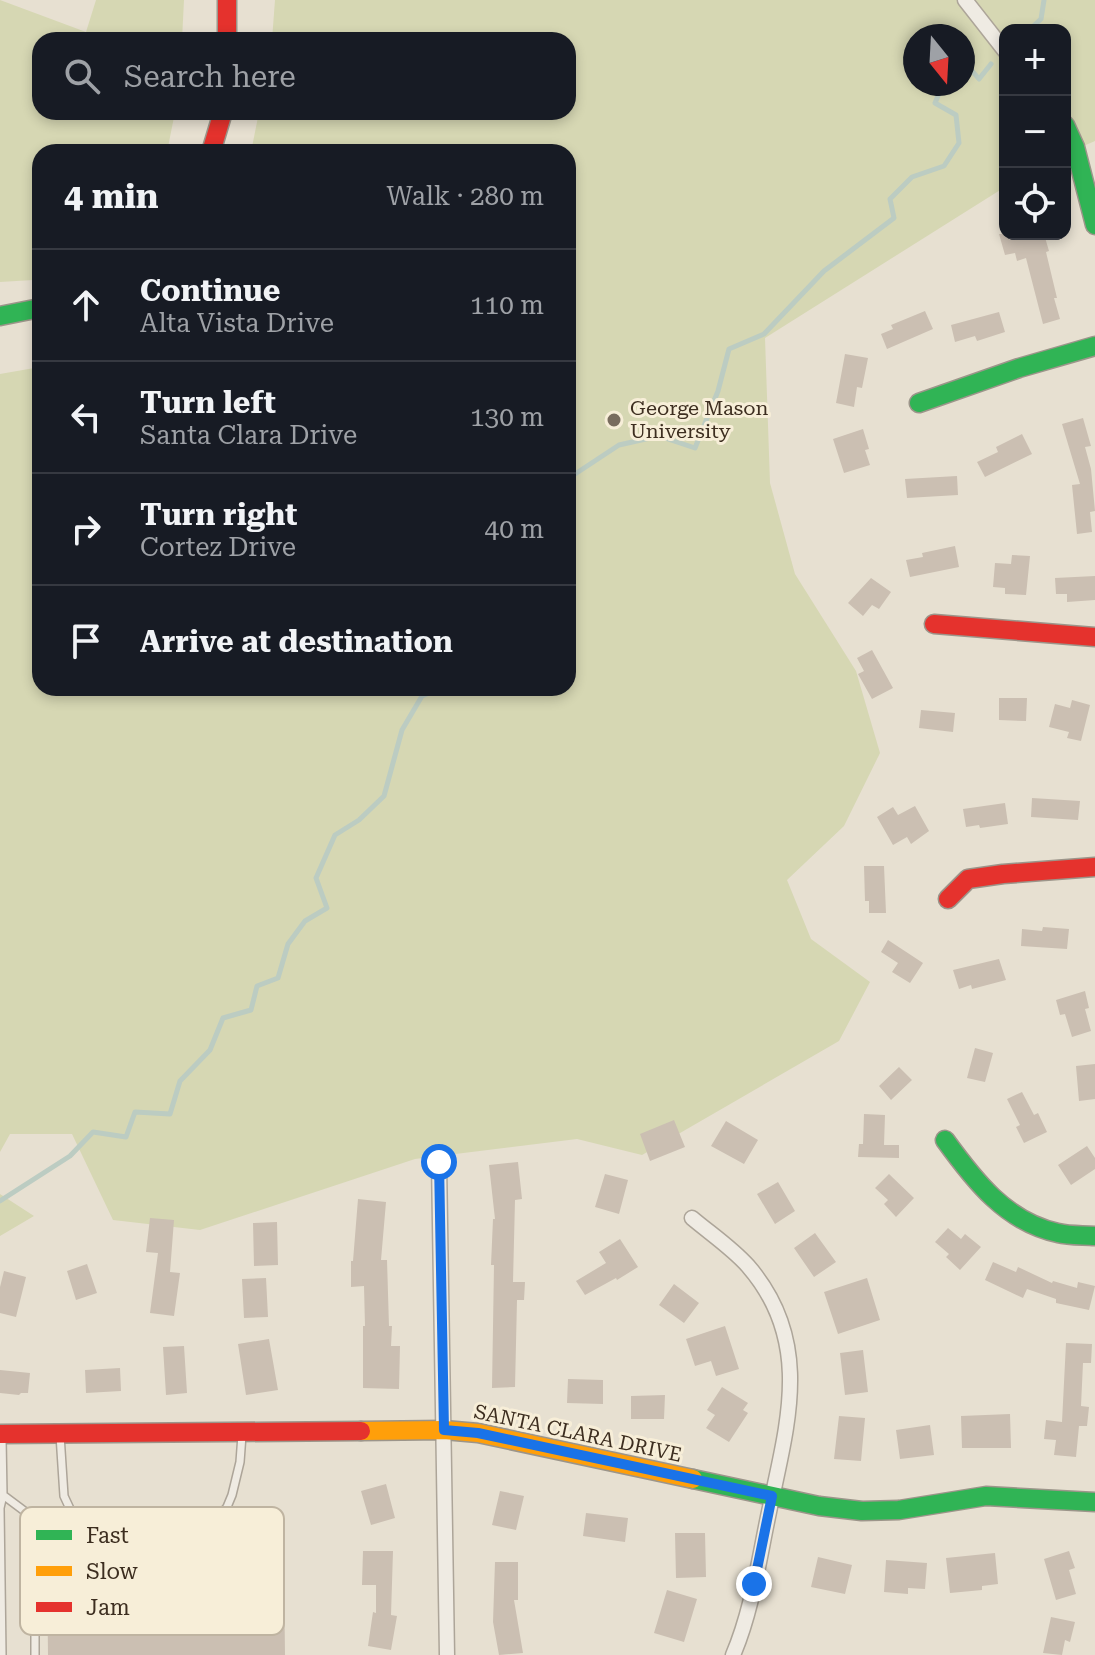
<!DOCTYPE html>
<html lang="en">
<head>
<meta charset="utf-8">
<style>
  body { margin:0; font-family:"Roboto Serif",serif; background:#242831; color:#f1f3f6 }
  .controls { position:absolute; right:24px; top:24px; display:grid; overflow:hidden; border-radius:16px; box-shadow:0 4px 12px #0003 }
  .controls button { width:72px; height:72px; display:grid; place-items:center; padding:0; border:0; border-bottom:2px solid #363941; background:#171b24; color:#f1f3f6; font:40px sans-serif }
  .compass { position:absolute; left:903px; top:24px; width:72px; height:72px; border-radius:50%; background:#171b24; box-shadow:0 4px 12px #0003; rotate:162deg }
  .stop { position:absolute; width:24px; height:24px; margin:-18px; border:6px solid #1a73e8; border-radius:50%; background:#fff }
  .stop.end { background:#1a73e8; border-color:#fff; box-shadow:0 2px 8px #0008 }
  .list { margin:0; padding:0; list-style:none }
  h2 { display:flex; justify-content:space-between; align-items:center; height:104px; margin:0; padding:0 32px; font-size:34px }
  h2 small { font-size:26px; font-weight:400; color:#9ea1a6 }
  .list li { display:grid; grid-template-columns:52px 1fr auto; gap:24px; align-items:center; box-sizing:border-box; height:112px; padding:0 32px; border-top:2px solid #363941 }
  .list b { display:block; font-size:30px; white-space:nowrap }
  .list p { margin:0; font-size:26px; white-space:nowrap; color:#9ea1a6 }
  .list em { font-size:26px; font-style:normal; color:#9ea1a6 }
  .icon { flex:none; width:44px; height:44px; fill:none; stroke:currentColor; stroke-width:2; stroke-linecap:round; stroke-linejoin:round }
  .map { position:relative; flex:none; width:1095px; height:1655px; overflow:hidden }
  .search { position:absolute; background:#171b24; box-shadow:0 4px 12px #0003; left:32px; top:32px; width:544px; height:88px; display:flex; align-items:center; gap:20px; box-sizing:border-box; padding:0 28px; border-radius:24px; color:#9ea1a6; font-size:30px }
  .panel { position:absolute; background:#171b24; box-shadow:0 4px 12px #0003; left:32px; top:144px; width:544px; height:552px; border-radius:24px }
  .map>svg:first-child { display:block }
</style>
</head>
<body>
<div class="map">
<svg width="1095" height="1655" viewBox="0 0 1095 1655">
  <rect width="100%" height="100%" fill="#e7e0d1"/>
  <!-- green -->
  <path fill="#d6d7b3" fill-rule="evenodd" d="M0,0L86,32L96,0H184L182,40H40V112H175L167,152H40V276L33,280L0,282Z
    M275,0H1095V141L1065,154V30H1005V187L765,338L770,483L795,574L856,671L880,753L844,826L787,880L811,939L870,982L839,1041L642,1155L577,1139L415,1159L200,1230L113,1220L72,1134H10L0,1152V374L40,367V688H568V152H251L259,112H568V40H272ZM915,36H963V84H915Z
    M0,1194L34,1216L0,1236Z"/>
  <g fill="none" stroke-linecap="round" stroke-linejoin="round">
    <!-- stream -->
    <path stroke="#bcccc2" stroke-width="5" d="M1029,30L1041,19L1044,0
      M963,69L968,66L979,79L991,64
      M568,483L572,476L619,445L659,436L695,448L718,391L729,349L764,334L824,271L894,218L890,199L912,177L944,166L959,143L956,115L935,103L943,84
      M0,1201L70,1156L93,1132L126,1137L135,1112L170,1114L180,1081L210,1050L223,1018L251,1010L257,986L278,978L288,944L305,921L327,908L316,878L335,835L359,820L384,796L402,730L422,696L441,688"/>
  </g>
  <!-- building -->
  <path fill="#cbbfb2" d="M999,234H1044L1049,251L1046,252L1057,298H1054L1060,319L1043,324L1026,258L1017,261L1015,253L1005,255Z
    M925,311L933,329L887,349L881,334L893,329L891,325Z
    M999,312L1005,332L977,341L975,336L955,342L951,325Z
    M845,354L868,358L862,388L857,387L854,407L836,403Z
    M1083,418L1091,446L1085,447L1091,469L1095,511L1090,512L1092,532L1077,534L1072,485L1080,484L1062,424Z
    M863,429L869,449L865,450L870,465L844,473L833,439Z
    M1022,434L1032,454L985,477L977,462L998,452L996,447Z
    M957,476L958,495L907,498L905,479Z
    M955,546L959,567L910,577L906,560L923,557L922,553Z
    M1012,555L1030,556L1026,595L1005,594V588L993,587L995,563L1011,564Z
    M1095,576V600L1067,602V594H1056L1055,578Z
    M871,578L891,592L879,609L872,605L863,616L848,603Z
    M872,650L893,688L872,699L858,674L864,671L857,658Z
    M999,698H1027L1026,721L999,720Z
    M1072,700L1090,705L1081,741L1067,738L1069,732L1049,727L1055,704L1070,708Z
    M921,710L955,713L953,732L919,728Z
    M1032,798L1080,801L1078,820L1031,817Z
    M1005,803L1008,824L980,828L979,825L966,827L963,809Z
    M915,806L929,831L911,844L907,837L893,845L877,817L893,807L898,815Z
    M864,866H884L886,913H869V901H865Z
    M1043,927L1069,929L1067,949L1021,946L1022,929L1042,931Z
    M888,940L923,963L910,983L892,972L898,963L881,952Z
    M999,959L1006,980L972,989L971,985L959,989L953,970Z
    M1085,991L1089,1008L1085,1009L1091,1031L1072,1037L1065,1014L1060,1015L1056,1000Z
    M975,1048L993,1053L985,1082L967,1078Z
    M1095,1064V1099L1079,1101L1076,1066Z
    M899,1067L912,1080L891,1100L879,1086Z
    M1022,1092L1034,1115L1038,1113L1047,1132L1024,1143L1016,1127L1020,1125L1007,1099Z
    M864,1114L885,1115L884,1145H899V1158L858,1157L859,1144H863Z
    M674,1120L685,1147L650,1161L640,1134Z
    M726,1121L758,1140L744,1164L711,1146Z
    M1087,1146L1095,1158V1169L1071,1185L1058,1165Z
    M518,1162L522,1199L515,1200L513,1282H525L524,1300H517L515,1387L492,1388L494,1265H491L493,1219H495L489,1165Z
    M605,1174L628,1180L619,1214L595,1207Z
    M889,1174L914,1198L896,1217L884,1204L888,1200L875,1188Z
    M778,1182L795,1211L775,1224L757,1194Z
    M358,1199L386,1202L381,1260H387L389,1326H392L391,1346H400L399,1389L363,1388V1326H365L364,1286L351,1287V1261H353Z
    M150,1218L174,1220L170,1272L180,1273L174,1316L150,1313L158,1253L146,1252Z
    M277,1222L278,1265L254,1266L253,1223Z
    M948,1228L961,1239L965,1234L981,1247L960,1270L946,1257L949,1254L935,1242Z
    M815,1233L836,1262L814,1277L794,1248Z
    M620,1239L638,1267L617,1280L616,1278L585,1295L576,1281L606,1263L599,1252Z
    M993,1262L1016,1272L1018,1267L1052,1283L1053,1281L1077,1288L1078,1282L1095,1286L1089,1310L1056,1303V1299L1027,1289L1023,1298L985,1280Z
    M87,1264L97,1293L76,1300L67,1271Z
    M4,1271L26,1277L16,1317L0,1313V1287Z
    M266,1278L268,1317L244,1318L242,1279Z
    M867,1278L880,1320L838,1334L824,1292Z
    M674,1284L699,1303L684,1323L659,1305Z
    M725,1326L739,1369L716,1376L711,1361L695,1366L686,1339Z
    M269,1339L278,1390L246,1395L238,1344Z
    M1066,1343L1092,1344L1091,1363H1083L1081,1406L1089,1407L1087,1426H1079L1076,1457L1054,1455L1056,1440L1044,1439L1046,1420L1062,1422Z
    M184,1346L187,1393L166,1395L163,1347Z
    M863,1350L868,1392L845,1395L840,1353Z
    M120,1368L121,1391L86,1393L85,1370Z
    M0,1370L30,1373L28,1393H21L19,1395L0,1393Z
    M568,1379L603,1380V1404L567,1403Z
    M722,1387L748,1403L743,1410L748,1413L729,1442L706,1428L715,1415L707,1410Z
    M665,1395L664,1419H631V1396Z
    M1010,1414L1011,1448H962L961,1416Z
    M839,1416L865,1418L861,1461L834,1459Z
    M930,1425L934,1455L900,1459L896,1430Z
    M386,1484L395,1518L371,1525L361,1491Z
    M500,1491L524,1496L516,1530L492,1525Z
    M586,1513L628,1518L625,1542L583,1536Z
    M675,1533H705L706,1577L676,1578Z
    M363,1551H393L391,1615L397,1616L391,1650L368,1646L373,1612L376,1613V1585H362Z
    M1069,1551L1075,1568L1069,1570L1076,1594L1056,1600L1044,1559Z
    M995,1553L998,1584L982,1586V1590L950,1593L946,1558Z
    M818,1557L852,1565L845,1594L811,1587Z
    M886,1560L927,1563L925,1589L908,1588V1594L884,1592Z
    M495,1562H518V1600H514L523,1653L499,1655L493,1622Z
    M162,1566V1578L284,1575L285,1655H48L47,1567Z
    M667,1590L697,1599L684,1642L654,1633Z
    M1051,1617L1075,1622L1070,1642L1065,1640L1062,1655L1043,1653Z"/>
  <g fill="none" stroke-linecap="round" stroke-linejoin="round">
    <defs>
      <path id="lane" d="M60,1435L64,1496L71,1511L80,1519L93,1526L109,1528L203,1526L217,1518L227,1507L232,1495L240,1462L242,1435
        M2,1438L3,1495L0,1508L2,1655
        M3,1495L35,1519V1655"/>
      <path id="street" d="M965,0L1005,51
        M439,1162L447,1655
        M692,1218C711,1234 732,1248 748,1266C814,1342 787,1425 769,1512C759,1559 752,1611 733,1655"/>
      <path id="fast" d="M1065,125L1075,147L1095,225
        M0,316L40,308
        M919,403L1019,368L1095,346
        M945,1140C974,1180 1006,1222 1058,1233C1070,1236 1083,1235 1095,1236
        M693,1479L819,1506L862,1511L899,1510L986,1496L1095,1502"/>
      <path id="slow" d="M361,1431L444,1430L478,1433L693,1479"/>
      <path id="jam" d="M227,0V40
        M211,152L223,112
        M934,624L1095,637
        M948,899L968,879L1003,874L1095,867
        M0,1434L361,1431"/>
    </defs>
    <!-- lane casing -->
    <use href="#lane" stroke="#ada599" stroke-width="10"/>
    <!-- street casing -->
    <use href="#street" stroke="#ada599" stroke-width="17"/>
    <!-- fast casing -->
    <use href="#fast" stroke="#9c958a" stroke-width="21"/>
    <!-- slow casing -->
    <use href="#slow" stroke="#9c958a" stroke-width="21"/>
    <!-- jam casing -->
    <use href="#jam" stroke="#9c958a" stroke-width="21"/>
    <!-- lane -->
    <use href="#lane" stroke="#efebe3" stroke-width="7"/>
    <!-- street -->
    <use href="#street" stroke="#efebe3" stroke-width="14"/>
    <!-- fast -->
    <use href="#fast" stroke="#30b455" stroke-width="18"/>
    <!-- slow -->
    <use href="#slow" stroke="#ff9f0a" stroke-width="18"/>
    <!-- jam -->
    <use href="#jam" stroke="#e5322d" stroke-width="18"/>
  </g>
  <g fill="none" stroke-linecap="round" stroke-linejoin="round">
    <!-- route -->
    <path stroke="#1a73e8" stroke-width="10" d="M439,1162L444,1430L478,1433L772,1496L754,1584"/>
  </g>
  <!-- markers -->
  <circle fill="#786c5e" stroke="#f7eed8" stroke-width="3" cx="614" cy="420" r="8"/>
  <g text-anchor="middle" stroke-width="6" stroke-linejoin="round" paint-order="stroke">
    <!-- poi labels -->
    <g font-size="20" fill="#3d2e20" stroke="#f7eed8" text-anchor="start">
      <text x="630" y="415">George Mason<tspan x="630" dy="23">University</tspan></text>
    </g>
    <!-- street labels -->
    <g font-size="20" fill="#3d2e20" stroke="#f7eed8">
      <text transform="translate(578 1433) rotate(12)" y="7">SANTA CLARA DRIVE</text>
    </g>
  </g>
  <!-- legend -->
  <rect x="20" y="1507" width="264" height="128" rx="12" fill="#f7eed8" stroke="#bfb4a1" stroke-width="2"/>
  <rect x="36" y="1530" width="36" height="10" fill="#30b455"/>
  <rect x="36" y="1566" width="36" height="10" fill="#ff9f0a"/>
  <rect x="36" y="1602" width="36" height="10" fill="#e5322d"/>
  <g font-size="22" fill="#3d2e20">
    <text x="86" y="1543">Fast</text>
    <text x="86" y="1579">Slow</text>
    <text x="86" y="1615">Jam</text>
  </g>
</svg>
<div class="controls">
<button>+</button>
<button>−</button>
<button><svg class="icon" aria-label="locate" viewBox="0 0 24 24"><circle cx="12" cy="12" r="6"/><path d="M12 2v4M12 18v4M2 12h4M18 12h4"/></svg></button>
</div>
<svg class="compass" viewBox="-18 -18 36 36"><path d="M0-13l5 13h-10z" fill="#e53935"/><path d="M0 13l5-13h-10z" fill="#9ea1a6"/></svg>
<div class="stop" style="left:439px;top:1162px"></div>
<div class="stop end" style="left:754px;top:1584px"></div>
<div class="search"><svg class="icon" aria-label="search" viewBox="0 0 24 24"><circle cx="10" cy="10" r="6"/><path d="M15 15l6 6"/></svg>Search here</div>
<section class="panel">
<h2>4 min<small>Walk · 280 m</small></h2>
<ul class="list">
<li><svg class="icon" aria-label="ahead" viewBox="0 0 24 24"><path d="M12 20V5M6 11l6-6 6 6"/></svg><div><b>Continue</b><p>Alta Vista Drive</p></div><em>110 m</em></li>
<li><svg class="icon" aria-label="left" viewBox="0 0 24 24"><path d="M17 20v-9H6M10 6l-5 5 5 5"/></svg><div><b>Turn left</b><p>Santa Clara Drive</p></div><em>130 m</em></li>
<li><svg class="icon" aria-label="right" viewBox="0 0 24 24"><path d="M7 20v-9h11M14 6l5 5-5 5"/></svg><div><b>Turn right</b><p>Cortez Drive</p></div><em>40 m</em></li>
<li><svg class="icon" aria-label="arrive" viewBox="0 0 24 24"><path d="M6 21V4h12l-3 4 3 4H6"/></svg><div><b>Arrive at destination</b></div></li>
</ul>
</section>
</div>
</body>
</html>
